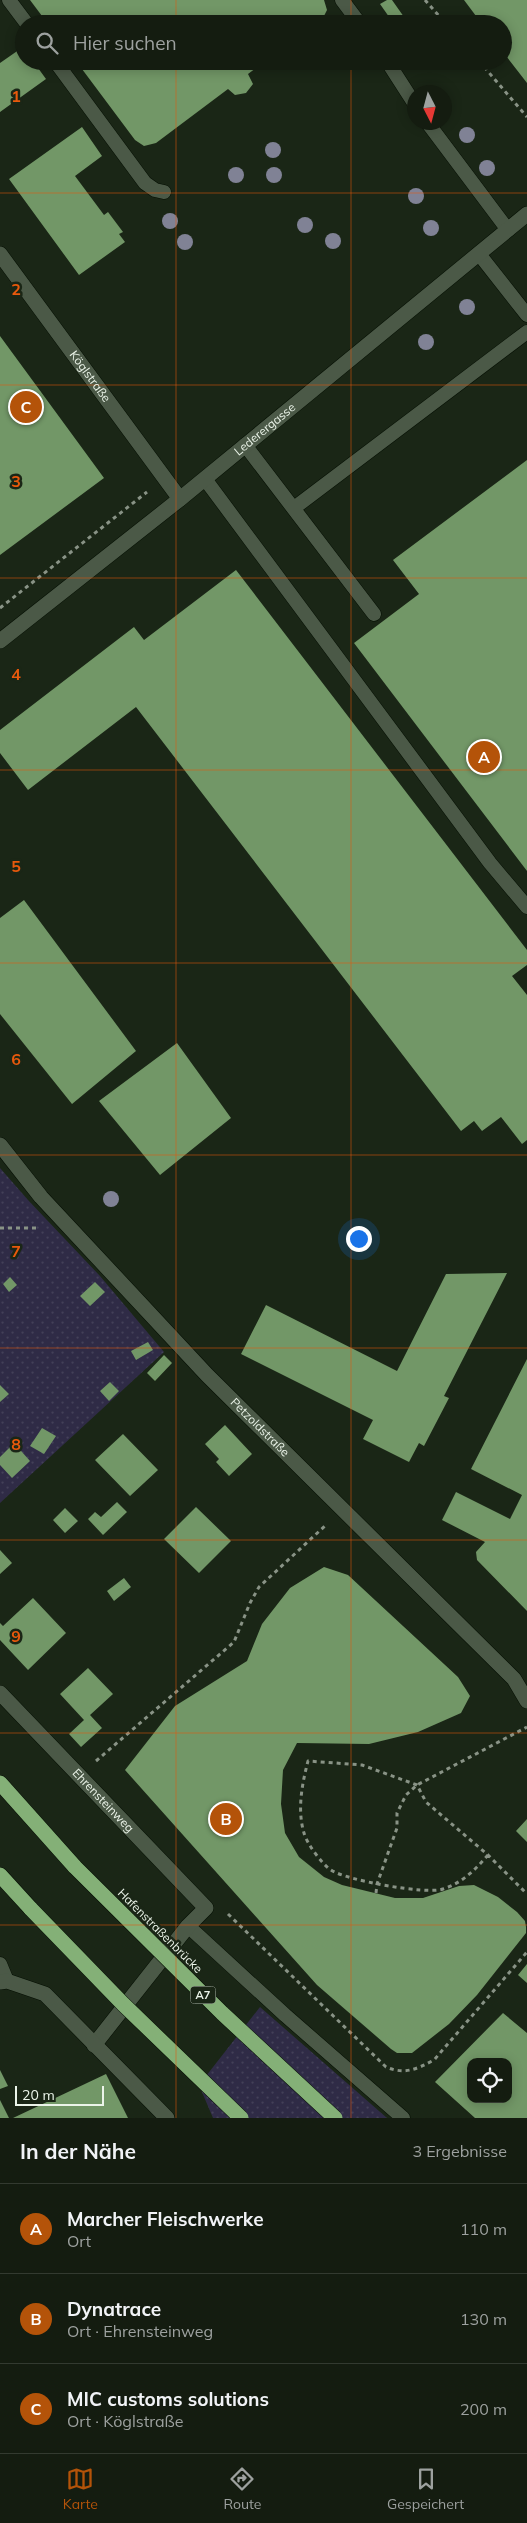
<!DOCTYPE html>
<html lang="de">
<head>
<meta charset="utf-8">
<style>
  body { margin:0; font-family:Mulish,sans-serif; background:#21291e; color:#f1f3f6 }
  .controls { position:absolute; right:15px; bottom:15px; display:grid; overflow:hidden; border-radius:10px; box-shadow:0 2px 12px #0003 }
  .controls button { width:45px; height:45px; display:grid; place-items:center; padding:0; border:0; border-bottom:1px solid #333a30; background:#141c10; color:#f1f3f6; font:25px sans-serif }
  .compass { position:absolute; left:407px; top:85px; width:45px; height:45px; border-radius:50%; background:#141c10; box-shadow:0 2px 12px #0003; rotate:174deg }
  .scale { position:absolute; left:15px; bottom:12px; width:89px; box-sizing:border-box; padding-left:5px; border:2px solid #ebf4e9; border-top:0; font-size:14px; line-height:18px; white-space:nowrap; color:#ebf4e9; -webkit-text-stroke:4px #1a2616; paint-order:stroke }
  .you { position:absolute; left:358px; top:1238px; width:18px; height:18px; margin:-12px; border:4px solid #fff; border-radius:50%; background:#1a73e8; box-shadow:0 0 0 8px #1a73e833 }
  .badge { display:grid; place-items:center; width:32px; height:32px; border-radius:50%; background:#b45309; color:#fff; font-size:16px; font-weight:700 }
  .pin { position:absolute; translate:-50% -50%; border:2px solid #fff; box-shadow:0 1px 5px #0006 }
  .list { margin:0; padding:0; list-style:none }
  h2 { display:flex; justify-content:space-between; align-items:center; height:65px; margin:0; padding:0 20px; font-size:21px }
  h2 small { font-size:16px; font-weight:400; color:#9da19f }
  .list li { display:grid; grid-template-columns:32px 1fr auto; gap:15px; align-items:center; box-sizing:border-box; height:90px; padding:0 20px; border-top:1px solid #333a30 }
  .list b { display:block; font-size:19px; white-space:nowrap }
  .list p { margin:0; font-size:16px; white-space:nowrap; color:#9da19f }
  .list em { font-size:16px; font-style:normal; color:#9da19f }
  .icon { flex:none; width:28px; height:28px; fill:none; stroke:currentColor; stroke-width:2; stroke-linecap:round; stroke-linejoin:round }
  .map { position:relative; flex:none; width:527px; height:2118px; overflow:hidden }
  .search { position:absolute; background:#141c10; box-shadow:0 2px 12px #0003; left:15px; right:15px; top:15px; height:55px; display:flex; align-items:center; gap:12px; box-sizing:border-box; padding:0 18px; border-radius:28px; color:#9da19f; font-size:19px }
  .sheet { height:335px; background:#141c10 }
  nav { display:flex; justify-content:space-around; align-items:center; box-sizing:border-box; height:70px; border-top:1px solid #333a30; background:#141c10; font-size:14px; color:#9da19f }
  nav a { display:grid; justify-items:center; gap:2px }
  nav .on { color:#b45309 }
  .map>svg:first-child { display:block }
</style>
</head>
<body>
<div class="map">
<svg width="527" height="2118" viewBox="0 0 527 2118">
  <defs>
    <pattern id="green-dots" width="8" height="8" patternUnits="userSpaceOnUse" patternTransform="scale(1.25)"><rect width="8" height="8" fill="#2f2b46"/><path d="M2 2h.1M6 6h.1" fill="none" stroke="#434058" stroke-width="1.8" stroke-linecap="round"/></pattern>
  </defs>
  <rect width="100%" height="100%" fill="#1a2616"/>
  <!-- green -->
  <path fill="url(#green-dots)" d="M0,1168L28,1200L100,1276L164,1352L0,1503Z
    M260,2007L387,2118H213L199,2085Z"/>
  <!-- building -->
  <path fill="#729767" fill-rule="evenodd" d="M30,0H324L327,10L323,18L316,24H48Z
    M387,0H392L409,24H394L380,4Z
    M464,0H527V83L503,52V24H482Z
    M23,47L24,61H33L46,79L0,112V63Z
    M76,61H265L248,74L253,84L246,93L235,95L228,89L156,143L144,146L135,140Z
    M82,127L102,156L75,176L104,215L108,212L123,232L119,234L125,242L79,275L9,179Z
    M0,336L104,478L0,555Z
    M527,460V871L354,643L419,594L393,560Z
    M236,570L527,950V965L512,976L527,995V1140L522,1144L501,1117L482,1131L474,1121L461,1131L136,707L28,790L0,753V730L134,627L144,640Z
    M24,900L136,1051L72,1104L0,1014V918Z
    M177,1043L231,1118L160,1175L99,1101Z
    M507,1273L444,1396L449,1398L424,1446L419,1443L409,1462L363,1439L373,1420L241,1354L266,1305L397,1371L446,1274Z
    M10,1277L17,1285L9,1292L3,1284Z
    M95,1282L105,1292L90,1306L80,1296Z
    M148,1342L153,1350L136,1360L131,1351Z
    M164,1355L172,1363L155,1381L147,1373Z
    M527,1359V1611L477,1560L476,1552L485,1542L442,1520L456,1492L510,1519L522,1495L471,1469Z
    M110,1382L119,1391L109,1401L100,1391Z
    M0,1385L9,1394L0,1402Z
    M225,1425L252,1454L229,1476L216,1462L219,1459L205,1444Z
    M42,1428L56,1436L44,1454L30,1446Z
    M123,1434L158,1470L130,1496L95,1460Z
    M14,1443L30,1461L12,1478L0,1465V1457Z
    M117,1502L127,1512L103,1535L88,1519L95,1512L101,1517Z
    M196,1507L231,1541L199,1573L164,1539Z
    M65,1508L78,1521L65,1533L53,1520Z
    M0,1550L12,1563L0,1574Z
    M324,1567L348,1575L458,1677L470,1696L461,1713L418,1732L369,1744L297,1743L283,1770L281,1804L285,1833L299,1857L324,1877L342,1885L395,1898H423L459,1886L474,1885L498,1897L517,1912L525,1921L526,1927V1933L477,1995L449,2024L412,2053H397L391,2049L317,1985L125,1770L175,1706L247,1661L262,1624L290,1588Z
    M124,1578L131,1587L114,1601L107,1591Z
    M33,1598L66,1633L28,1670L0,1640V1623L3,1626Z
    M88,1668L113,1694L90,1715L102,1728L81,1747L69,1734L84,1720L60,1694Z
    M527,1819V1842L516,1831Z
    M527,1964V1983L518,1975Z
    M503,2013L527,2033V2118H475L435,2082ZM471,2062H508V2099H471Z
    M0,2070L8,2086L0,2089Z
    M106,2074L128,2118H13Z
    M0,2100L9,2118H0Z"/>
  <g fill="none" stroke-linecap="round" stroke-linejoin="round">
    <defs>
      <path id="lane" d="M9,0L27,24
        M342,0L360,24
        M55,61L145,183L155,190L164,192
        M387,61L414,103
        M427,122L508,230
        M479,254L527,315
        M245,445L374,614
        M205,479L490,863L527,907
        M294,508L527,332
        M188,1926L285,2015L403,2118
        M0,1964L7,1981"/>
      <g id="street">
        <path id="s1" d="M0,254L180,499"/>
        <path id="s2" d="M0,641L180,499L527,214"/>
        <path id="s3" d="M0,1145L41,1197L207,1375L514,1679L527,1701"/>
        <path id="s4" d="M0,1693L206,1908L188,1926L94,2045"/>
        <path d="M0,1982L7,1981L45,1994L167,2118"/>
      </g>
      <path id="highway" d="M0,1783L75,1867
        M0,1875L31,1909"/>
    </defs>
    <!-- lane casing -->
    <use href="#lane" stroke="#050f03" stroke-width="15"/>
    <!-- street casing -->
    <use href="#street" stroke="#050f03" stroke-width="16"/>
    <!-- highway casing -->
    <use href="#highway" stroke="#050f03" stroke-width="16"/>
    <!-- path -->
    <path stroke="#899386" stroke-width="3" stroke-dasharray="4 4" stroke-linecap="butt" d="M425,0L446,24
      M479,61L527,117
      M0,608L147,492
      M0,1228H39
      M96,1761L234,1642L250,1603L259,1587L327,1524
      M488,1855C475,1870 462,1883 443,1889C426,1895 345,1880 331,1870C322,1864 307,1844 304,1833C297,1810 302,1784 308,1761L362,1765L417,1785L426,1802L488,1855L527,1894
      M376,1893L377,1884L397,1828V1813L406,1795L417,1785L527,1727
      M228,1914L386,2067C405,2075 417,2069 434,2060L527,1952"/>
    <!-- lane -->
    <use href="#lane" stroke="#4b5947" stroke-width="14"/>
    <!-- street -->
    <use href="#street" stroke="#4b5947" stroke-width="15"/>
    <!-- highway -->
    <use href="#highway" stroke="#84b077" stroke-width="15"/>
    <defs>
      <path id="highway-bridge" d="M75,1867L222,2013L335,2118
        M31,1909L123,2004L241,2118"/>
    </defs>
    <!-- highway-bridge casing -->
    <use href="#highway-bridge" stroke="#050f03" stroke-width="16" stroke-linecap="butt"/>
    <!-- highway-bridge -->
    <use href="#highway-bridge" stroke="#84b077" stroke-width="15"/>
  </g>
  <!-- trees -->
  <g fill="#808295">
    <circle cx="467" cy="135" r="8"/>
    <circle cx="273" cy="150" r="8"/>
    <circle cx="487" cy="168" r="8"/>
    <circle cx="236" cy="175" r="8"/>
    <circle cx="274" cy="175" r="8"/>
    <circle cx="416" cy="196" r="8"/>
    <circle cx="170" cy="221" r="8"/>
    <circle cx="305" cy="225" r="8"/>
    <circle cx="431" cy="228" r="8"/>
    <circle cx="333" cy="241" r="8"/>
    <circle cx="185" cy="242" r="8"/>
    <circle cx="467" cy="307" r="8"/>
    <circle cx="426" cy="342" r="8"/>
    <circle cx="111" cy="1199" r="8"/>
  </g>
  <!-- grid -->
  <path fill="none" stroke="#e8590c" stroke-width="1" stroke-opacity="0.55" d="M176,0V24M351,0V24M176,61V2118M351,61V2118M0,193H527M0,385H527M0,578H527M0,770H527M0,963H527M0,1155H527M0,1348H527M0,1540H527M0,1733H527M0,1925H527"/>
  <g text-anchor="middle" stroke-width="5" stroke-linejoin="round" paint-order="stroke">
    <!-- shield labels -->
    <rect fill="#1a2616" stroke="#acb6aa" stroke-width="1" x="190.5" y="1986.5" width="25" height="17" rx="4"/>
    <g font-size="11" font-weight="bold" fill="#ebf4e9">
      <text x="203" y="1999">A7</text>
    </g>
    <!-- street labels -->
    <g font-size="12" fill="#ebf4e9" stroke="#1a2616">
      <text dy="4" stroke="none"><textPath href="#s1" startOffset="152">Köglstraße</textPath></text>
      <text dy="4" stroke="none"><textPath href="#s2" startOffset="339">Lederergasse</textPath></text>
      <text dy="4" stroke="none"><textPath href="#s3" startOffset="384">Petzoldstraße</textPath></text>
      <text dy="4" stroke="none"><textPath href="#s4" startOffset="149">Ehrensteinweg</textPath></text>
      <text transform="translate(160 1931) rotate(45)" y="4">Hafenstraßenbrücke</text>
    </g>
  </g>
  <g font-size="16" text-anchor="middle" font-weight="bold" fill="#e8590c" stroke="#1a2616" stroke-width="5" stroke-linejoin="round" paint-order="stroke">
    <text x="16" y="102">1</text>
    <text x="16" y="295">2</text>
    <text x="16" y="487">3</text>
    <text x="16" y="680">4</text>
    <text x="16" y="872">5</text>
    <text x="16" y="1065">6</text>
    <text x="16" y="1257">7</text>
    <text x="16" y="1450">8</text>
    <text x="16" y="1642">9</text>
  </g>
</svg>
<div class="controls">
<button><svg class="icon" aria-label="locate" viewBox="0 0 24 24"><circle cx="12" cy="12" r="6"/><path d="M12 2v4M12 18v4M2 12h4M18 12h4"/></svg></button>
</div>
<svg class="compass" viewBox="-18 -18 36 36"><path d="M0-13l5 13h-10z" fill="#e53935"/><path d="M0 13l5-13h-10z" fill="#9da19f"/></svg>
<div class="scale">20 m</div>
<div class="you"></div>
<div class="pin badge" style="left:484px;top:757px">A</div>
<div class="pin badge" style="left:226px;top:1819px">B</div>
<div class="pin badge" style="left:26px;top:407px">C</div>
<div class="search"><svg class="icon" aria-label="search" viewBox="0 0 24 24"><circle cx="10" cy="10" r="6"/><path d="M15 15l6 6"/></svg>Hier suchen</div>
</div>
<section class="sheet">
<h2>In der Nähe<small>3 Ergebnisse</small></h2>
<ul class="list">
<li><span class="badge">A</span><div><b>Marcher Fleischwerke</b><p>Ort</p></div><em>110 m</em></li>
<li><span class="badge">B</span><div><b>Dynatrace</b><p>Ort · Ehrensteinweg</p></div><em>130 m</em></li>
<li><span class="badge">C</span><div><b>MIC customs solutions</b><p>Ort · Köglstraße</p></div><em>200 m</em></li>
</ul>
</section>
<nav>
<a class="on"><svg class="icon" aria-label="map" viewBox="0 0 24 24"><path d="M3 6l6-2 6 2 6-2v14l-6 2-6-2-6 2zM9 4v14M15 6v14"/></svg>Karte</a>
<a><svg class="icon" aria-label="directions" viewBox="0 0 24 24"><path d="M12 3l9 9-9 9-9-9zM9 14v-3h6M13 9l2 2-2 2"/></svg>Route</a>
<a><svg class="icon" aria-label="saved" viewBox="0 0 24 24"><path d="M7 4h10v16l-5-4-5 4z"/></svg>Gespeichert</a>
</nav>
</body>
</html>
